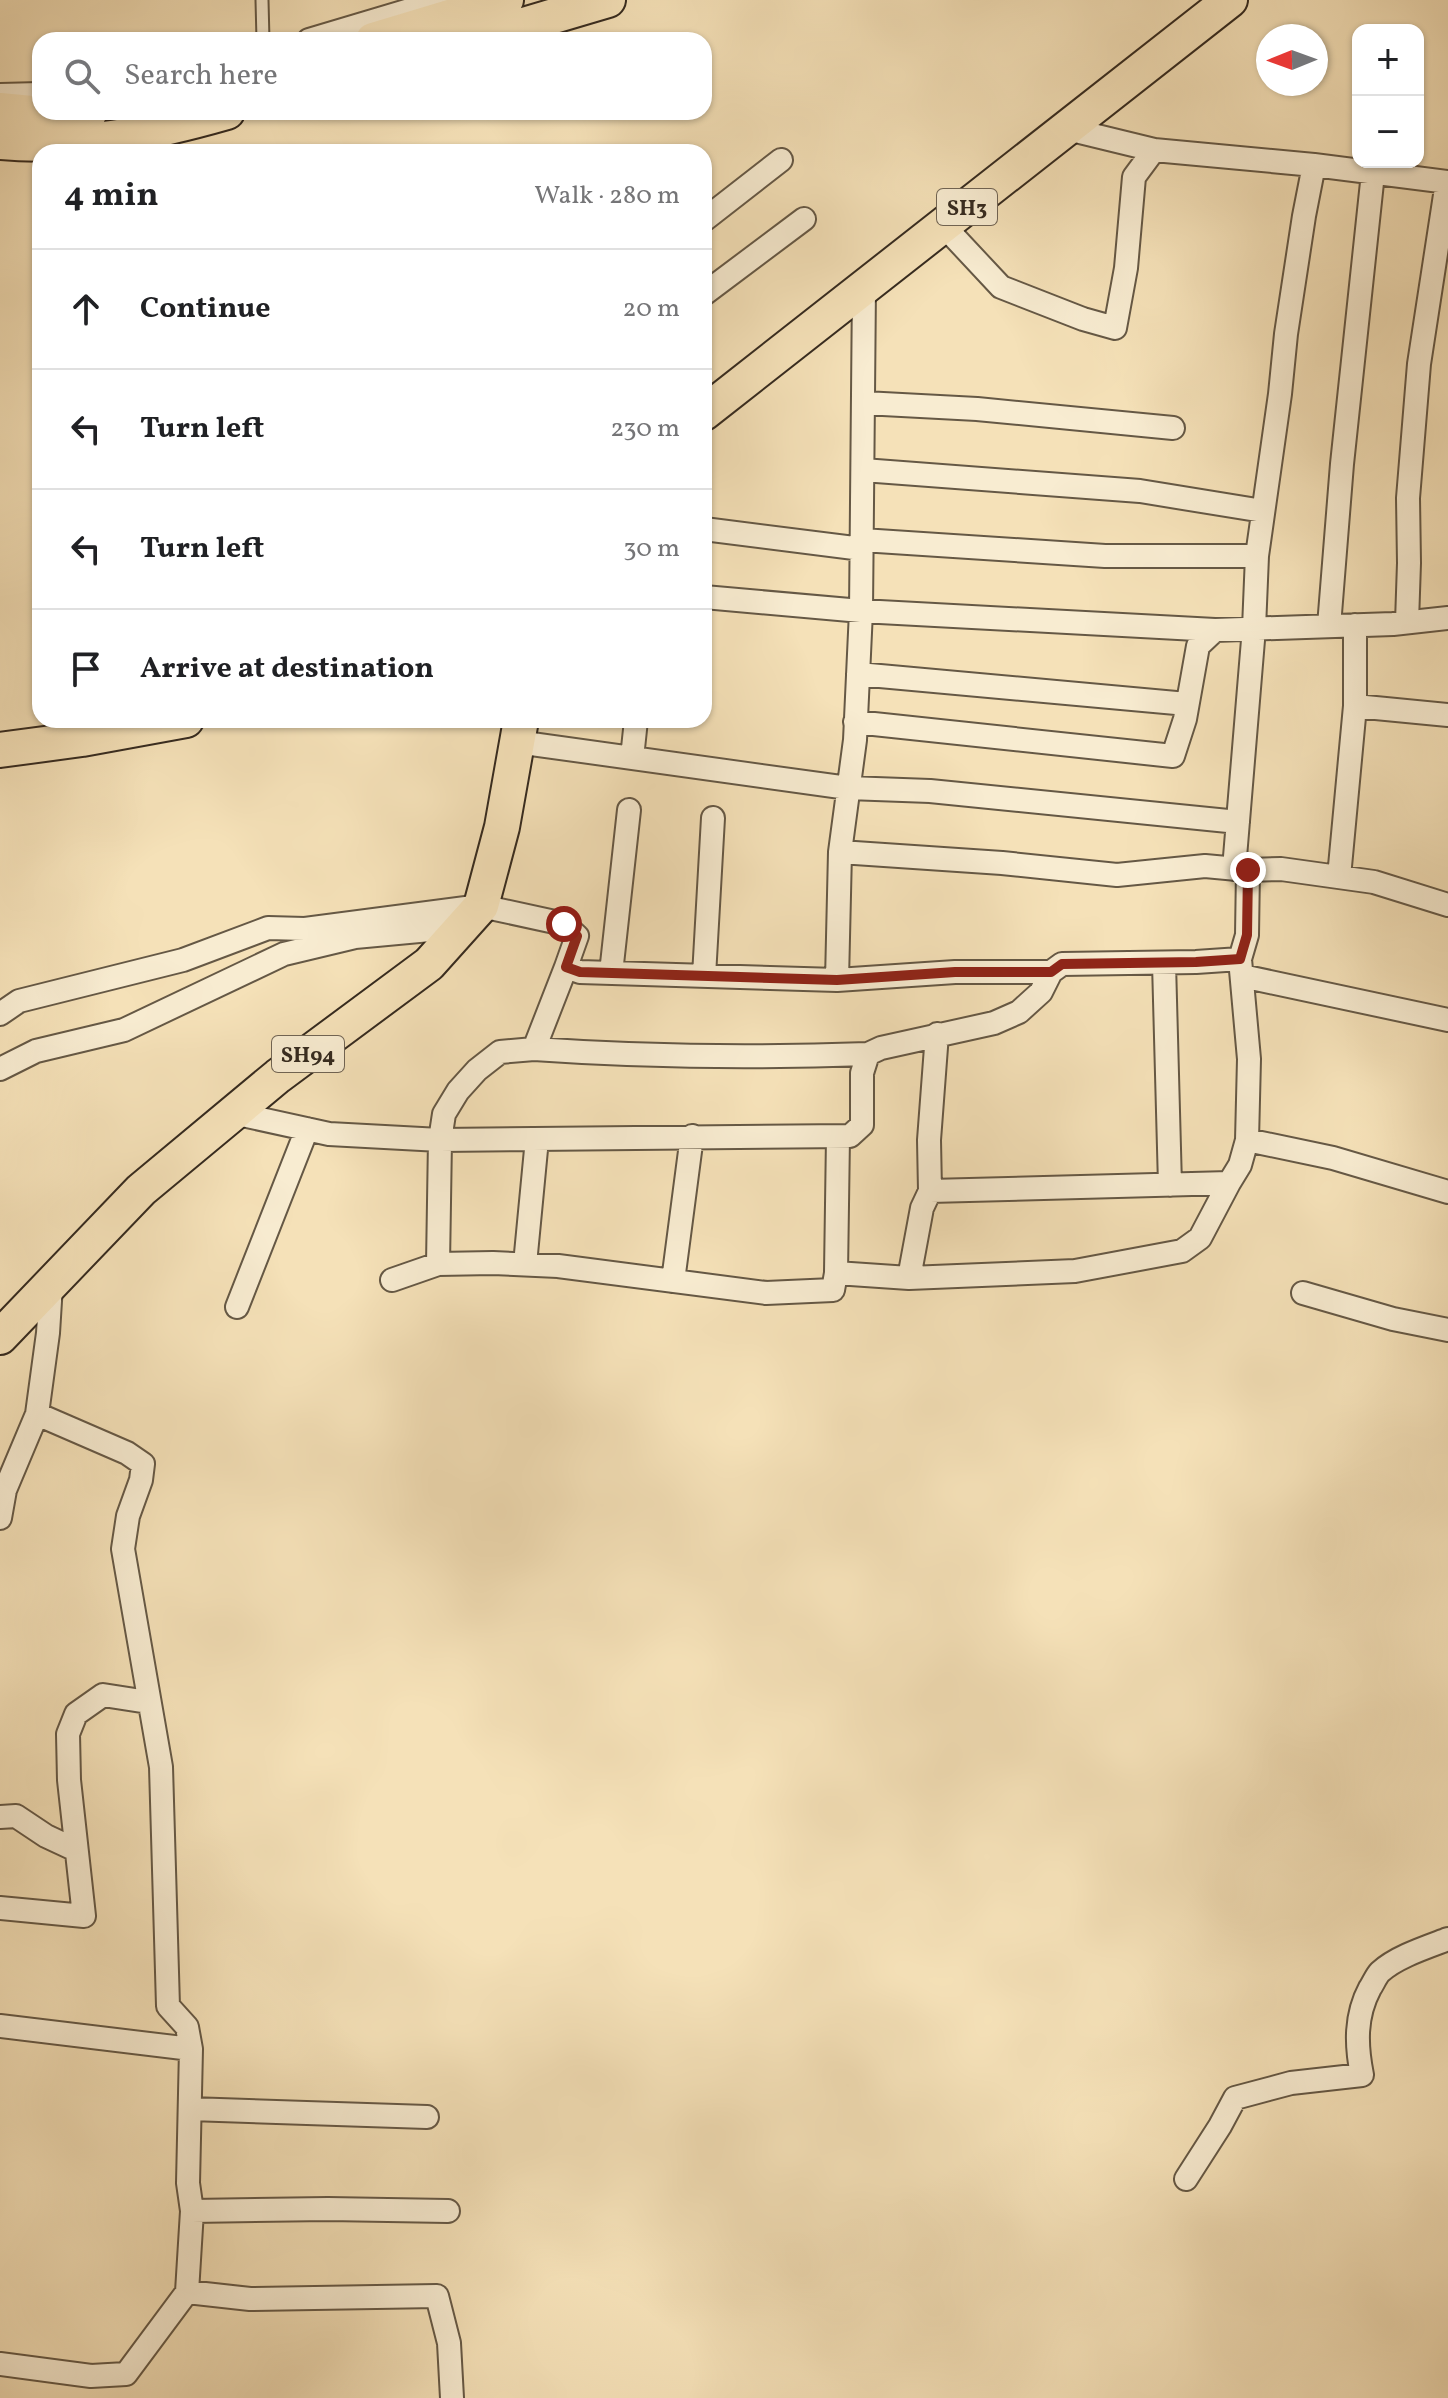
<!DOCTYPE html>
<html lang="en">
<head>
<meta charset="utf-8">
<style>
  body { margin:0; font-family:Vollkorn,serif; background:#f6f6f6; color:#202124 }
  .controls { position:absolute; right:24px; top:24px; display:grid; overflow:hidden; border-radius:16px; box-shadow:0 2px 6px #0004 }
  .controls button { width:72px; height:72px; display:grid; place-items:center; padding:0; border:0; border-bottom:2px solid #e0e0e0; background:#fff; color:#202124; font:40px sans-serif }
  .compass { position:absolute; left:1256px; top:24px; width:72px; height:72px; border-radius:50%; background:#fff; box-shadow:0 2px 6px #0004; rotate:269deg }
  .stop { position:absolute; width:24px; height:24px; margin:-18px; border:6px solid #8f2418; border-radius:50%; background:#fff }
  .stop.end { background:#8f2418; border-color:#fff; box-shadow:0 2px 8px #0008 }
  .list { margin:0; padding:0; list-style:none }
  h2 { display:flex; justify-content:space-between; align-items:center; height:104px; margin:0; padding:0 32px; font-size:34px }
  h2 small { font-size:26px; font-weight:400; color:#757577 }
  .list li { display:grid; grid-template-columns:52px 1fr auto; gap:24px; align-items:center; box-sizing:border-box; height:120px; padding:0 32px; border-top:2px solid #e0e0e0 }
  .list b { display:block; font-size:30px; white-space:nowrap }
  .list em { font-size:26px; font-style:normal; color:#757577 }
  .icon { flex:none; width:44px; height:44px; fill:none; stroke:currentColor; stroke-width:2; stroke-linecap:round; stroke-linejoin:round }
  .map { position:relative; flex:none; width:1448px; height:2398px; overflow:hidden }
  .search { position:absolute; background:#fff; box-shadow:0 2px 6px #0004; left:32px; top:32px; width:680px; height:88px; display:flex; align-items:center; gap:20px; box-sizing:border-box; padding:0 28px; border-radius:24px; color:#757577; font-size:30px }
  .panel { position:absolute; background:#fff; box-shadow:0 2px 6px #0004; left:32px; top:144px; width:680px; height:584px; border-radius:24px }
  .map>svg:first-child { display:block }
</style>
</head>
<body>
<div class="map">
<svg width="1448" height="2398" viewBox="0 0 1448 2398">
  <rect width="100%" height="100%" fill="#f5e1b8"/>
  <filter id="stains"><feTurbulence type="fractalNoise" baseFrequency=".0025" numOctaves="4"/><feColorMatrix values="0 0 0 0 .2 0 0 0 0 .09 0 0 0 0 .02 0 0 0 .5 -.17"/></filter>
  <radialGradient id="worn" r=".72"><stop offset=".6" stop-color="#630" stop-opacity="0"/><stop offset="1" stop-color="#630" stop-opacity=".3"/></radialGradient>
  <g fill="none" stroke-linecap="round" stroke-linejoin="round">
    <defs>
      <path id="service" d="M262,0L263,40"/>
      <path id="minor" d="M309,40L443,0
        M0,95L40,94
        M1060,134L1076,131L1154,150L1314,165L1304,216L1286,334L1280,394L1257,556L1254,628L1234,869
        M1314,165L1448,182
        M704,220L781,160
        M943,225L1001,287L1083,319L1115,328L1126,268L1134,177L1154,150
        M704,294L804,219
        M864,403L977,409L1173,428
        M863,470L1140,491L1263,511
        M704,529L862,549
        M862,540L1105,556H1257
        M704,597L861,611L1215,630
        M1407,622L1409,563L1408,498L1419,364L1447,182
        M1329,626L1342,464L1373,173
        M858,674L1187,704
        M1355,706V625
        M855,722L1173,756L1185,719L1198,646L1215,630L1393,624L1448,618
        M517,742L848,788L930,791L1238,822
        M632,758L636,720
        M840,852L1002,863L1117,875L1205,866L1248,870
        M1339,877L1355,706L1448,715
        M1164,963L1170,1185
        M566,967L534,1049C646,1057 756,1058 868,1054
        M611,973L629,810
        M704,976L713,818
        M1242,976L1448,1020
        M837,980L955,972H1051
        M0,1014L19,1001L183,960L268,928L305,929L481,906L564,924L577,936L566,967L580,972L837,980L840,852L855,740L861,611L864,287
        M0,1069L36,1051L124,1030L284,954L355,937L462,927
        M233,1113L329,1134L440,1140L850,1136L862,1125V1073L868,1054L881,1048L994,1023L1019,1012L1041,992L1051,972L1062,964L1196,962L1240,959L1247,935L1248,870L1281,869L1374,882L1448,905
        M1247,1140L1333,1158L1448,1192
        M930,1191L929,1140L937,1034
        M438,1264L440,1140L444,1114L458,1091L477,1070L500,1052L534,1049
        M525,1264L537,1139
        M836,1273L909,1278L1075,1271L1182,1251L1200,1238L1229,1183
        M909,1278L922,1208L930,1191L1229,1183L1240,1165L1247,1140L1249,1059L1240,959
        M392,1280L438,1264L493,1263L558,1266L766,1293L833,1290L836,1273L838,1137
        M673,1281L692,1136
        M1303,1293L1393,1319L1448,1330
        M237,1307L307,1129
        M0,1518L5,1490L37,1414
        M0,1817L16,1816L46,1836L76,1850
        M0,1908L84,1916L69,1780L68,1734L76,1714L103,1695L148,1702
        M0,2026L191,2049
        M190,2109L427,2117
        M1186,2179L1220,2126L1235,2098L1291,2083L1362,2075C1356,2045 1355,2016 1370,1988C1373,1984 1376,1976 1380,1972C1396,1957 1427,1947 1448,1939
        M192,2211L328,2209L448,2211
        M187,2292L250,2299L437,2296L449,2343L452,2398
        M0,2364L91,2376L126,2374L187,2292L192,2211L188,2183L191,2049L187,2027L168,2006L161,1767L123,1549L128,1516L141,1480L143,1464L127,1453L37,1414L48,1333L51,1285"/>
      <path id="primary" d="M373,40L506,0
        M473,40L608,0
        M0,110L42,114L90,112
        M0,142C76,149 154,133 227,112
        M704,413L1230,0
        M0,750L82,739L186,720
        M0,1337L141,1190L278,1076L429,964L481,906L502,827L521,720"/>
    </defs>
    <!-- service casing -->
    <use href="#service" stroke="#655845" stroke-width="15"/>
    <!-- minor casing -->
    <use href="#minor" stroke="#655845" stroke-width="26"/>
    <!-- primary casing -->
    <use href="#primary" stroke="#352a1f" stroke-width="38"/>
    <!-- service -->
    <use href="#service" stroke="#f8ecd1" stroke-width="11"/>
    <!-- minor -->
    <use href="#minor" stroke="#f8ecd1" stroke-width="22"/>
    <!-- primary -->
    <use href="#primary" stroke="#f5e1b8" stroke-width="34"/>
  </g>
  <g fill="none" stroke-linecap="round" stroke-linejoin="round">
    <!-- route -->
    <path stroke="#8f2418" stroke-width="10" d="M564,924L577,936L566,967L580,972L837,980L955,972H1051L1062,964L1196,962L1240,959L1247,935L1248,870"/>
  </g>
  <g text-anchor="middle" stroke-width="7" stroke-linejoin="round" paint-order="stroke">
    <!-- shield labels -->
    <g fill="#f8ecd1" stroke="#706454" stroke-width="2">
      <rect x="937" y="189" width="60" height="36" rx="6"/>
      <rect x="272" y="1036" width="72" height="36" rx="6"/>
    </g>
    <g font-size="22" font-weight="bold" fill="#352a1f">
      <text x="967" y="215">SH3</text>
      <text x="308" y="1062">SH94</text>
    </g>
  </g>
  <rect width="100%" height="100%" filter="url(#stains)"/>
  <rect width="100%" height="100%" fill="url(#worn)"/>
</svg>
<div class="controls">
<button>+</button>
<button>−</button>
</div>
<svg class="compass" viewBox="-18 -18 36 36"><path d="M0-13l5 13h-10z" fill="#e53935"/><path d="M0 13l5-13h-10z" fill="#757577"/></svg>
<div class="stop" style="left:564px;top:924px"></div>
<div class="stop end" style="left:1248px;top:870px"></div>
<div class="search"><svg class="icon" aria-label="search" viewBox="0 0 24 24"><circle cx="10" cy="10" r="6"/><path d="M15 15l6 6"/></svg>Search here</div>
<section class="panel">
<h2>4 min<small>Walk · 280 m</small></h2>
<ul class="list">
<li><svg class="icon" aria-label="ahead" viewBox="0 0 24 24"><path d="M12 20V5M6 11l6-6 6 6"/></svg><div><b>Continue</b></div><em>20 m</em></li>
<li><svg class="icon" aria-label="left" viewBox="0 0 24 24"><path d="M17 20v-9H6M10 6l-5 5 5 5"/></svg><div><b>Turn left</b></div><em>230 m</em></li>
<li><svg class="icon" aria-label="left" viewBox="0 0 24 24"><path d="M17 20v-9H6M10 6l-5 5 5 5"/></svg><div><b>Turn left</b></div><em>30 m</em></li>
<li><svg class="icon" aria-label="arrive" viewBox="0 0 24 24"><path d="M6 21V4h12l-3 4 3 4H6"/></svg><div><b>Arrive at destination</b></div></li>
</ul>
</section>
</div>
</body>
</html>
